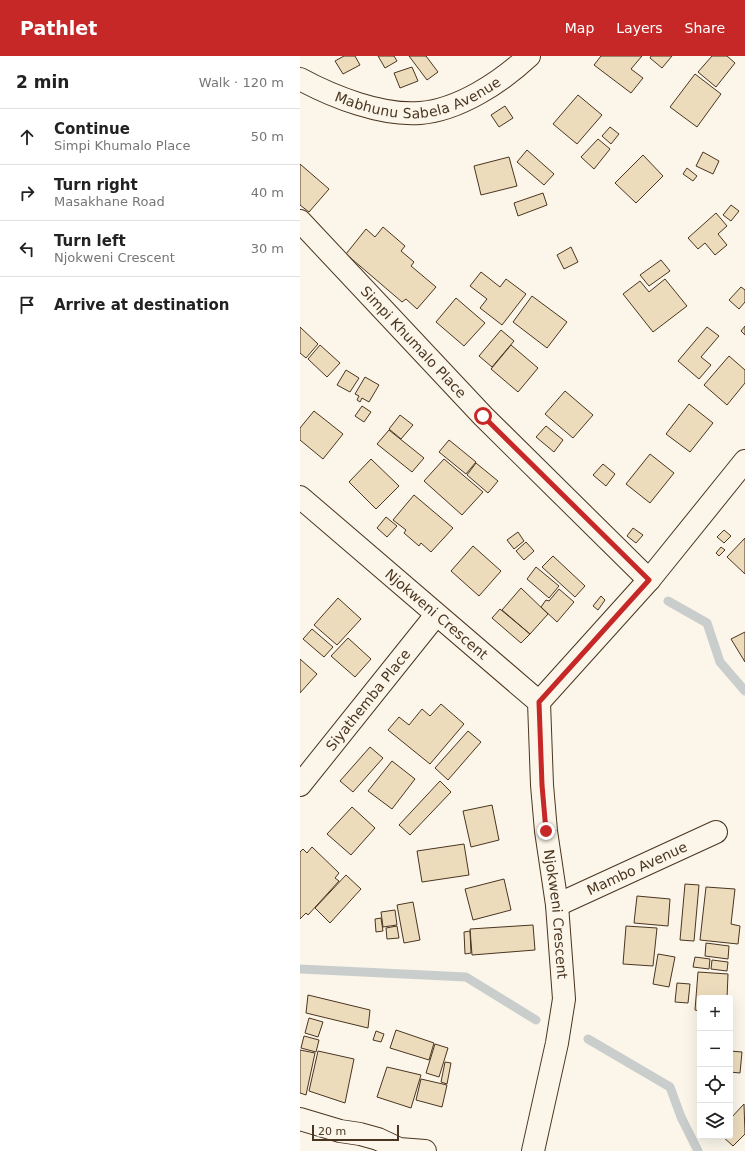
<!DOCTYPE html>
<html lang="en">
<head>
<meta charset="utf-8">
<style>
  body { margin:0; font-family:"DejaVu Sans",sans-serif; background:#f6f6f6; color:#222 }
  .controls { position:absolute; right:12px; bottom:12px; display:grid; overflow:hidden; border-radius:4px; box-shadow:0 4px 16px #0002 }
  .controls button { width:36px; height:36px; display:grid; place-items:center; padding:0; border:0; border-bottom:1px solid #e0e0e0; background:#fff; color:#222; font:20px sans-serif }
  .scale { position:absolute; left:12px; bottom:10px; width:87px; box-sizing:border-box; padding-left:4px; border:2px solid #4a3520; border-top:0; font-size:11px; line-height:14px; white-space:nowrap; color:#4a3520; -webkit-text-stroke:3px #fbf6e9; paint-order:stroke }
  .stop { position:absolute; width:12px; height:12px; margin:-9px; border:3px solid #c62828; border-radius:50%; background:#fff }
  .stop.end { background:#c62828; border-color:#fff; box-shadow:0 1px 4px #0008 }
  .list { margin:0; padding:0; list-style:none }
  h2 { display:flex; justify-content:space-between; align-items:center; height:52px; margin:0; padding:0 16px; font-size:17px }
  h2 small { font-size:13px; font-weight:400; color:#767676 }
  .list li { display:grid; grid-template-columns:26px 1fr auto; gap:12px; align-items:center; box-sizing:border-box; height:56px; padding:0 16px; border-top:1px solid #e0e0e0 }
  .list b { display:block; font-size:15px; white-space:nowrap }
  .list p { margin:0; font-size:13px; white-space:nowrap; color:#767676 }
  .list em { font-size:13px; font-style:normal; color:#767676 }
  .icon { flex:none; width:22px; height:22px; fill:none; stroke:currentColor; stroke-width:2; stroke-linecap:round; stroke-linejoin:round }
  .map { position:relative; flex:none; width:445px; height:1095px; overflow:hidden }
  header { display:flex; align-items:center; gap:24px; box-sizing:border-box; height:56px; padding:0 20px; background:#c62828; color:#fff }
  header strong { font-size:19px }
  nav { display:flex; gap:22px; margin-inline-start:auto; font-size:14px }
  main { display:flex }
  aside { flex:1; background:#fff }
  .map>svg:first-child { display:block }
</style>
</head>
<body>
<header>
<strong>Pathlet</strong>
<nav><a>Map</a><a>Layers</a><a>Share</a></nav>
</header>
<main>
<aside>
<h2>2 min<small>Walk · 120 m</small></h2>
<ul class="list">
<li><svg class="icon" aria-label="ahead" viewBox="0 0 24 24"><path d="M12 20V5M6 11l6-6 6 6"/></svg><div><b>Continue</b><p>Simpi Khumalo Place</p></div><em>50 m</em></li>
<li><svg class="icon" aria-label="right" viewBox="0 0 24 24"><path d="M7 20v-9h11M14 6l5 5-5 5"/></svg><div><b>Turn right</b><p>Masakhane Road</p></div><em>40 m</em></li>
<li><svg class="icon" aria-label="left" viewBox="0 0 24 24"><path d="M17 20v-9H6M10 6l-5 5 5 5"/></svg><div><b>Turn left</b><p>Njokweni Crescent</p></div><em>30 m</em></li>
<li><svg class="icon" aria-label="arrive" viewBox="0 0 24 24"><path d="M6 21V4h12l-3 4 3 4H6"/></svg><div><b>Arrive at destination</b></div></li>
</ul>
</aside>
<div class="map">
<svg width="445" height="1095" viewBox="0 0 445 1095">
  <rect width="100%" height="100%" fill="#fbf6e9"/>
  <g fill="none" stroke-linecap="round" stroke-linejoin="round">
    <!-- stream -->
    <path stroke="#c9cecd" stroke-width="9" d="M368,545L407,567L420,606L445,635
      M0,913L166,921L236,964
      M288,983L370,1031L381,1061L398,1095"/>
  </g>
  <!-- building -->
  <path fill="#ecdcbc" stroke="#4a3520" d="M44,0H55L60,9L43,18L35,5Z
    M78,0H94L97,5L85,12Z
    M109,0H126L138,16L127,24Z
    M301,0H342L331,13L343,22L331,37L294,9Z
    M351,0H372L362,12L350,2Z
    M412,0H427L435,7L416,31L398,16Z
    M112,11L118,25L100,32L94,17Z
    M395,18L421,38L397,71L370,51Z
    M278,39L302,59L277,88L253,68Z
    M205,50L213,62L199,71L191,59Z
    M310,71L319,78L311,88L302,80Z
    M298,83L310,93L294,113L281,101Z
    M227,94L254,118L244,129L217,106Z
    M403,96L419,105L413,118L396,110Z
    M343,99L363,120L336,147L315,127Z
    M209,101L217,130L181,139L174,110Z
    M0,108L29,133L9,156L0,149Z
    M387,112L397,120L393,125L383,118Z
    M243,137L247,149L218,160L214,147Z
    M431,149L439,155L431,165L423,159Z
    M416,157L427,170L418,178L427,189L415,199L405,187L398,193L388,182Z
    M83,171L105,190L101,195L114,206L111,210L136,231L117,253L106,243L102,246L46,198L66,173L75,181Z
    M271,191L278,206L264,213L257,199Z
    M361,204L370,215L349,230L340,219Z
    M181,216L200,231L206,223L226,238L202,269L180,252L187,243L170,230Z
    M365,223L387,250L353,276L323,238L340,225L349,236Z
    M441,231L445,234V246L439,253L429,244Z
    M232,240L267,266L247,292L213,266Z
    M156,242L185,267L164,290L136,266Z
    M445,270V279L441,275Z
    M0,271L18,288L6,302L0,297Z
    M407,271L419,280L401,301L411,309L399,323L378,305Z
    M201,274L214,285L192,311L179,300Z
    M20,289L40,307L27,321L8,303Z
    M211,289L238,312L218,336L191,313Z
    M429,300L445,314V327L427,349L404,329Z
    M46,314L59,322L50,336L37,329Z
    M65,321L79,329L69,346L62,342L60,346L57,344L59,340L55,338Z
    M265,335L293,359L273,382L245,358Z
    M389,348L413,367L390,396L366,378Z
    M62,350L71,356L64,366L55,360Z
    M14,355L43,378L23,403L0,384V372Z
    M100,359L113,369L101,383L89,373Z
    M246,370L263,384L254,396L236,381Z
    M89,374L124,402L112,416L77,388Z
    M149,384L176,406L166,418L139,396Z
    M350,398L374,417L350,447L326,428Z
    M71,403L99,430L76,453L49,426Z
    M144,403L183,436L162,459L124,425Z
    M176,407L198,425L188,437L167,419Z
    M303,408L315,418L306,430L293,419Z
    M114,439L153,472L131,496L121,487L119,490L104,477L106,474L93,464Z
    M86,461L97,470L87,481L77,472Z
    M333,472L343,479L336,487L327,480Z
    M424,474L431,480L424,487L417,481Z
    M218,476L224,485L214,493L207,484Z
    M445,482V518L427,501Z
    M226,486L234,495L224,504L216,495Z
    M173,490L201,515L179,540L151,515Z
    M421,491L425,494L419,500L416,497Z
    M253,500L285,530L275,541L242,511Z
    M236,511L259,530L249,542L227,523Z
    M221,532L248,558L230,578L202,554Z
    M259,533L274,546L257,566L241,551L246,544L249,545Z
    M301,540L305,544L298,554L293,550Z
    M38,542L61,563L37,589L14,569Z
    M200,553L230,578L221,587L192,562Z
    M12,573L33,591L24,601L3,583Z
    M445,576V606L431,583Z
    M48,582L71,603L55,621L31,600Z
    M0,603L17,618L0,637Z
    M141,648L164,668L130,708L88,674L99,661L109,669L122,653L130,660Z
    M168,675L181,686L148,724L135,712Z
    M70,691L83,702L53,736L40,725Z
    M92,705L115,723L92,753L68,735Z
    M140,725L151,736L110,779L99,769Z
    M192,749L199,784L171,791L163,755Z
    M52,751L75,772L51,799L27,778Z
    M164,788L169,819L122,826L117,795Z
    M12,791L39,817L35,822L39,825L8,859L6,857L0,863V796L3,793L7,797Z
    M46,819L61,833L30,867L15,852Z
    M204,823L211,854L173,864L165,833Z
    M385,828L399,829L394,885L380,884Z
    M406,831L435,833L431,868L440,870L438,888L400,884Z
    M337,840L370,843L368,870L334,867Z
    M113,846L120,884L104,887L97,849Z
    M95,854L97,869L83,871L81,856Z
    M81,862L83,875L76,876L75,863Z
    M233,869L235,894L172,899L170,873Z
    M97,870L99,882L87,883L86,872Z
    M326,870L357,872L353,910L323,908Z
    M170,875L171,897L165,898L164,876Z
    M406,887L429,890L428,903L405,900Z
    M358,898L375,901L369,931L353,928Z
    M395,901L410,903L409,913L393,911Z
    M412,904L428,906L427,915L411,913Z
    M398,916L428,918L427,942H400V955L395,954Z
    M377,927L390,928L388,947L375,946Z
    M8,939L70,954L68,972L6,957Z
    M9,962L23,966L18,981L5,977Z
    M96,974L134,987L129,1004L90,992Z
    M76,975L84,978L81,986L73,984Z
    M4,980L19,984L16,996L1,992Z
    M135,988L148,992L139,1021L126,1017Z
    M0,994L15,997L6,1039L0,1037Z
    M18,995L54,1003L45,1047L9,1035Z
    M430,995L442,996L440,1017L430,1016Z
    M145,1006L151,1007L147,1028L141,1026Z
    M87,1011L121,1019L111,1052L77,1041Z
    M121,1023L147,1029L142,1051L116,1044Z
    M444,1048L445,1078L433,1090L422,1080H430V1063Z"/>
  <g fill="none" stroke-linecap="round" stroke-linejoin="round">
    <defs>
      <g id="street">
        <path id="s1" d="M0,23C33,41 82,60 120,57C159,54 201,26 229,0"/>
        <path id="s2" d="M0,165L183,360L349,524"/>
        <path id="s3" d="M0,441L239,646L242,729L246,775L257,849L264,943L257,987L233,1095"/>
        <path d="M239,646L349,524L445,405"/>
        <path id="s4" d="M0,729L136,559"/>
        <path id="s5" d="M257,849L416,776"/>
        <path d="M0,1063L40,1075L60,1078L78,1083L99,1093L125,1095"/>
      </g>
    </defs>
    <!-- street casing -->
    <use href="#street" stroke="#4a3520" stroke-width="24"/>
    <!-- street -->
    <use href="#street" stroke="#fbf6e9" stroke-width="22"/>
  </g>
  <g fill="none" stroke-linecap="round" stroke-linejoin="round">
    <!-- route -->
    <path stroke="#c62828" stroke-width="5" d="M183,360L349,524L239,646L242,729L246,775"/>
  </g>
  <g text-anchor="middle" stroke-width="3" stroke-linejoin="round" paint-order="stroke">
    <!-- street labels -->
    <g font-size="14" fill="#4a3520" stroke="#fbf6e9">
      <text dy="5" stroke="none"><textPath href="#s1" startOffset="126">Mabhunu Sabela Avenue</textPath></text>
      <text dy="5" stroke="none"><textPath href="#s2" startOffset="166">Simpi Khumalo Place</textPath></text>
      <text dy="5" stroke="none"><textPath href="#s3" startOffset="180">Njokweni Crescent</textPath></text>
      <text dy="5" stroke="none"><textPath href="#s4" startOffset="109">Siyathemba Place</textPath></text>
      <text dy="5" stroke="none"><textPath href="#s5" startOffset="88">Mambo Avenue</textPath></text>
      <text dy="5" stroke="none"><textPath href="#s3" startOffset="528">Njokweni Crescent</textPath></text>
    </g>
  </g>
</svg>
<div class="controls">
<button>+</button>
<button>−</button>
<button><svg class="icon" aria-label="locate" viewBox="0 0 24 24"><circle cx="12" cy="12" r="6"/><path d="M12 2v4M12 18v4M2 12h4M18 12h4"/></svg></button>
<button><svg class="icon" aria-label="layers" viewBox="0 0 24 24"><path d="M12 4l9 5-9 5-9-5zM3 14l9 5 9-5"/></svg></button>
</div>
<div class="scale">20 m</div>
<div class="stop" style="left:183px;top:360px"></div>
<div class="stop end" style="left:246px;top:775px"></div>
</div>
</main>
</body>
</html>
